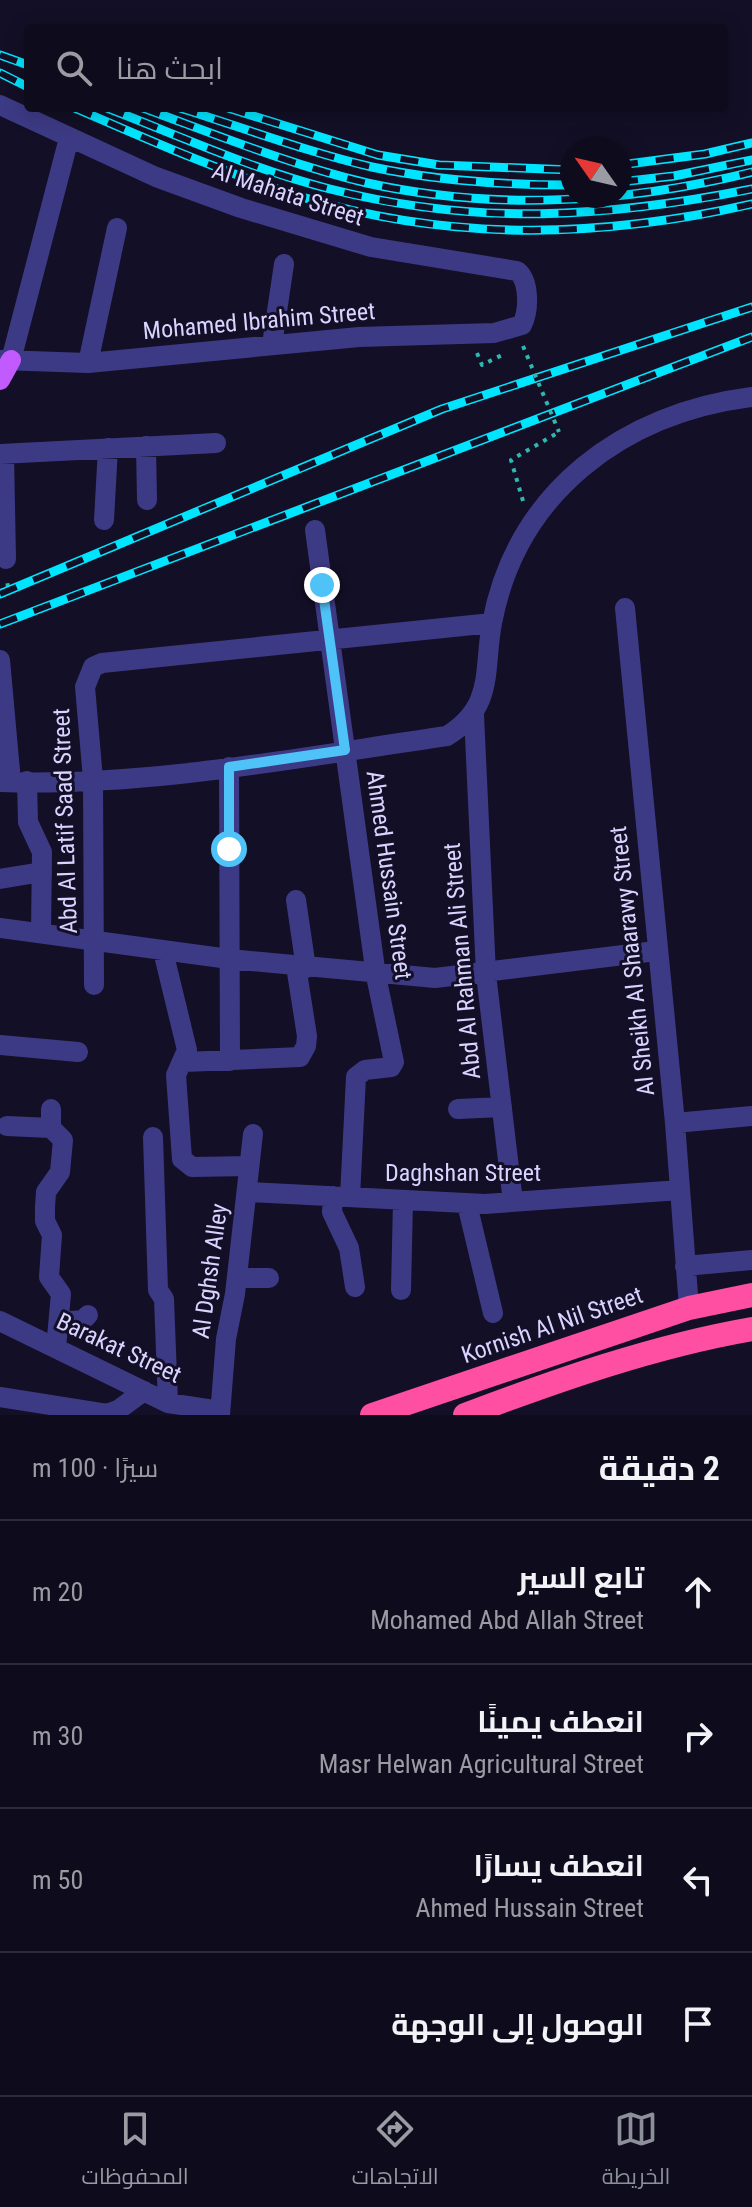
<!DOCTYPE html>
<html lang="ar">
<head>
<meta charset="utf-8">
<style>
  body { margin:0; font-family:"Roboto Condensed",Cairo,sans-serif; background:#171425; color:#f1f3f6; direction:rtl }
  .compass { position:absolute; left:560px; top:136px; width:72px; height:72px; border-radius:50%; background:#0e0b1c; box-shadow:0 4px 20px #0003; rotate:304deg }
  .stop { position:absolute; width:24px; height:24px; margin:-18px; border:6px solid #4fc3f7; border-radius:50%; background:#fff }
  .stop.end { background:#4fc3f7; border-color:#fff; box-shadow:0 2px 8px #0008 }
  .list { margin:0; padding:0; list-style:none }
  h2 { display:flex; justify-content:space-between; align-items:center; height:104px; margin:0; padding:0 32px; font-size:34px }
  h2 small { font-size:26px; font-weight:400; color:#9b9ba3 }
  .list li { display:grid; grid-template-columns:52px 1fr auto; gap:24px; align-items:center; box-sizing:border-box; height:144px; padding:0 32px; border-top:2px solid #2e2b3b }
  .list b { display:block; font-size:30px; white-space:nowrap }
  .list p { margin:0; font-size:26px; white-space:nowrap; color:#9b9ba3 }
  .list em { font-size:26px; font-style:normal; color:#9b9ba3 }
  .icon { flex:none; width:44px; height:44px; fill:none; stroke:currentColor; stroke-width:2; stroke-linecap:round; stroke-linejoin:round }
  .map { position:relative; flex:none; width:752px; height:1415px; overflow:hidden; direction:ltr }
  .search { position:absolute; background:#0e0b1c; box-shadow:0 4px 20px #0003; left:24px; right:24px; top:24px; height:88px; display:flex; align-items:center; gap:20px; box-sizing:border-box; padding:0 28px; border-radius:8px; color:#9b9ba3; font-size:30px }
  .sheet { height:680px; background:#0e0b1c }
  nav { display:flex; justify-content:space-around; align-items:center; box-sizing:border-box; height:112px; border-top:2px solid #2e2b3b; background:#0e0b1c; font-size:22px; color:#9b9ba3 }
  nav a { display:grid; justify-items:center; gap:4px }
  nav .on { color:#8c9099 }
  .map>svg:first-child { display:block }
</style>
</head>
<body>
<div class="map">
<svg width="752" height="1415" viewBox="0 0 752 1415">
  <rect width="100%" height="100%" fill="#130f26"/>
  <g fill="none" stroke-linecap="round" stroke-linejoin="round">
    <!-- path -->
    <path stroke="#2fb8b0" stroke-width="4" stroke-dasharray="4 6" stroke-linecap="butt" d="M477,353L482,365L506,353
      M523,501L511,460L559,432
      M0,591L8,589L7,578"/>
    <!-- minor -->
    <path stroke="#3d3a85" stroke-width="20" d="M0,105L156,177L241,208L371,247L517,271C530,281 529,311 522,325L494,333L359,337L88,363L0,360
      M272,345L284,264
      M11,360L69,138
      M88,363L117,228
      M146,446L147,500
      M0,454L216,443
      M4,454L6,559
      M104,520L108,448
      M315,530L376,976L394,1062L391,1067L365,1070L356,1077L350,1197
      M625,608L675,1123L689,1308
      M0,660L11,782
      M474,715L486,974L513,1202
      M229,767L230,1061
      M27,781L28,822L42,852L41,932
      M0,782C149,787 301,757 447,736C495,706 483,671 492,623C517,491 624,413 752,397
      M0,879L42,872
      M296,900L306,968
      M0,928L229,959L435,978L656,951
      M163,951L187,1050L176,1075L182,1159L192,1167L249,1166
      M94,985L93,779L85,687L93,667L102,663L492,623
      M0,1045L78,1052
      M184,1062L300,1057L306,1046L307,1036L296,966
      M51,1109V1128L63,1140L60,1172L46,1192L45,1207V1221L52,1235L49,1277L61,1294L56,1348
      M458,1109L502,1107
      M675,1123L752,1116
      M7,1126L51,1128
      M153,1137L158,1290L164,1299L168,1403
      M247,1192L485,1204L680,1190
      M333,1196L332,1212L349,1248L355,1287
      M467,1204L493,1313
      M685,1266L752,1260
      M237,1278H269
      M401,1290L403,1201
      M0,1321L168,1403L220,1411
      M59,1322L83,1320L88,1315
      M0,1397L107,1414L118,1410L144,1391
      M220,1415L226,1339L235,1294L253,1134"/>
    <!-- major -->
    <path stroke="#c25bff" stroke-width="20" d="M0,380L11,360"/>
    <!-- highway -->
    <path stroke="#ff4fa3" stroke-width="24" d="M372,1415L689,1308L752,1295
      M465,1415C558,1380 654,1346 752,1329"/>
    <defs>
      <path id="rail" d="M0,55L28,65
        M0,73L28,87
        M75,108C149,140 224,173 302,197C450,242 603,238 752,204
        M107,108C180,136 254,170 330,189C476,226 606,218 752,189
        M143,108C217,135 291,165 367,183C494,211 627,203 752,172
        M180,108C244,128 307,152 372,167C438,181 505,185 572,185
        M228,108L378,155L439,165L572,170
        M620,165L705,154L752,143
        M620,182L674,176L752,160
        M0,594L442,409L752,307
        M0,624L752,337"/>
    </defs>
    <!-- rail casing -->
    <use href="#rail" stroke="#00e5ff" stroke-width="9"/>
    <!-- rail -->
    <use href="#rail" stroke="#130f26" stroke-width="6" stroke-dasharray="18" stroke-linecap="butt"/>
    <!-- path-bridge -->
    <path stroke="#2fb8b0" stroke-width="4" stroke-dasharray="4 6" stroke-linecap="butt" d="M523,346L559,432"/>
  </g>
  <g fill="none" stroke-linecap="round" stroke-linejoin="round">
    <!-- route -->
    <path stroke="#4fc3f7" stroke-width="10" d="M229,849V767L345,750L322,585"/>
  </g>
  <g text-anchor="middle" stroke-width="6" stroke-linejoin="round" paint-order="stroke">
    <!-- street labels -->
    <g font-size="24" fill="#d9d4ff" stroke="#130f26">
      <text transform="translate(288 194) rotate(18)" y="8">Al Mahata Street</text>
      <text transform="translate(259 321) rotate(-5)" y="8">Mohamed Ibrahim Street</text>
      <text transform="translate(65 821) rotate(-92)" y="8">Abd Al Latif Saad Street</text>
      <text transform="translate(389 875) rotate(82)" y="8">Ahmed Hussain Street</text>
      <text transform="translate(462 961) rotate(-95)" y="8">Abd Al Rahman Ali Street</text>
      <text transform="translate(632 961) rotate(-96)" y="8">Al Sheikh Al Shaarawy Street</text>
      <text x="463" y="1181">Daghshan Street</text>
      <text transform="translate(210 1271) rotate(-82)" y="8">Al Dghsh Alley</text>
      <text transform="translate(552 1325) rotate(-19)" y="8">Kornish Al Nil Street</text>
      <text transform="translate(119 1348) rotate(25)" y="8">Barakat Street</text>
    </g>
  </g>
</svg>
<svg class="compass" viewBox="-18 -18 36 36"><path d="M0-13l5 13h-10z" fill="#e53935"/><path d="M0 13l5-13h-10z" fill="#9b9ba3"/></svg>
<div class="stop" style="left:229px;top:849px"></div>
<div class="stop end" style="left:322px;top:585px"></div>
<div class="search"><svg class="icon" aria-label="search" viewBox="0 0 24 24"><circle cx="10" cy="10" r="6"/><path d="M15 15l6 6"/></svg>ابحث هنا</div>
</div>
<section class="sheet">
<h2>2 دقيقة<small>سيرًا · 100 m</small></h2>
<ul class="list">
<li><svg class="icon" aria-label="ahead" viewBox="0 0 24 24"><path d="M12 20V5M6 11l6-6 6 6"/></svg><div><b>تابع السير</b><p>Mohamed Abd Allah Street</p></div><em>20 m</em></li>
<li><svg class="icon" aria-label="right" viewBox="0 0 24 24"><path d="M7 20v-9h11M14 6l5 5-5 5"/></svg><div><b>انعطف يمينًا</b><p>Masr Helwan Agricultural Street</p></div><em>30 m</em></li>
<li><svg class="icon" aria-label="left" viewBox="0 0 24 24"><path d="M17 20v-9H6M10 6l-5 5 5 5"/></svg><div><b>انعطف يسارًا</b><p>Ahmed Hussain Street</p></div><em>50 m</em></li>
<li><svg class="icon" aria-label="arrive" viewBox="0 0 24 24"><path d="M6 21V4h12l-3 4 3 4H6"/></svg><div><b>الوصول إلى الوجهة</b></div></li>
</ul>
</section>
<nav>
<a class="on"><svg class="icon" aria-label="map" viewBox="0 0 24 24"><path d="M3 6l6-2 6 2 6-2v14l-6 2-6-2-6 2zM9 4v14M15 6v14"/></svg>الخريطة</a>
<a><svg class="icon" aria-label="directions" viewBox="0 0 24 24"><path d="M12 3l9 9-9 9-9-9zM9 14v-3h6M13 9l2 2-2 2"/></svg>الاتجاهات</a>
<a><svg class="icon" aria-label="saved" viewBox="0 0 24 24"><path d="M7 4h10v16l-5-4-5 4z"/></svg>المحفوظات</a>
</nav>
</body>
</html>
